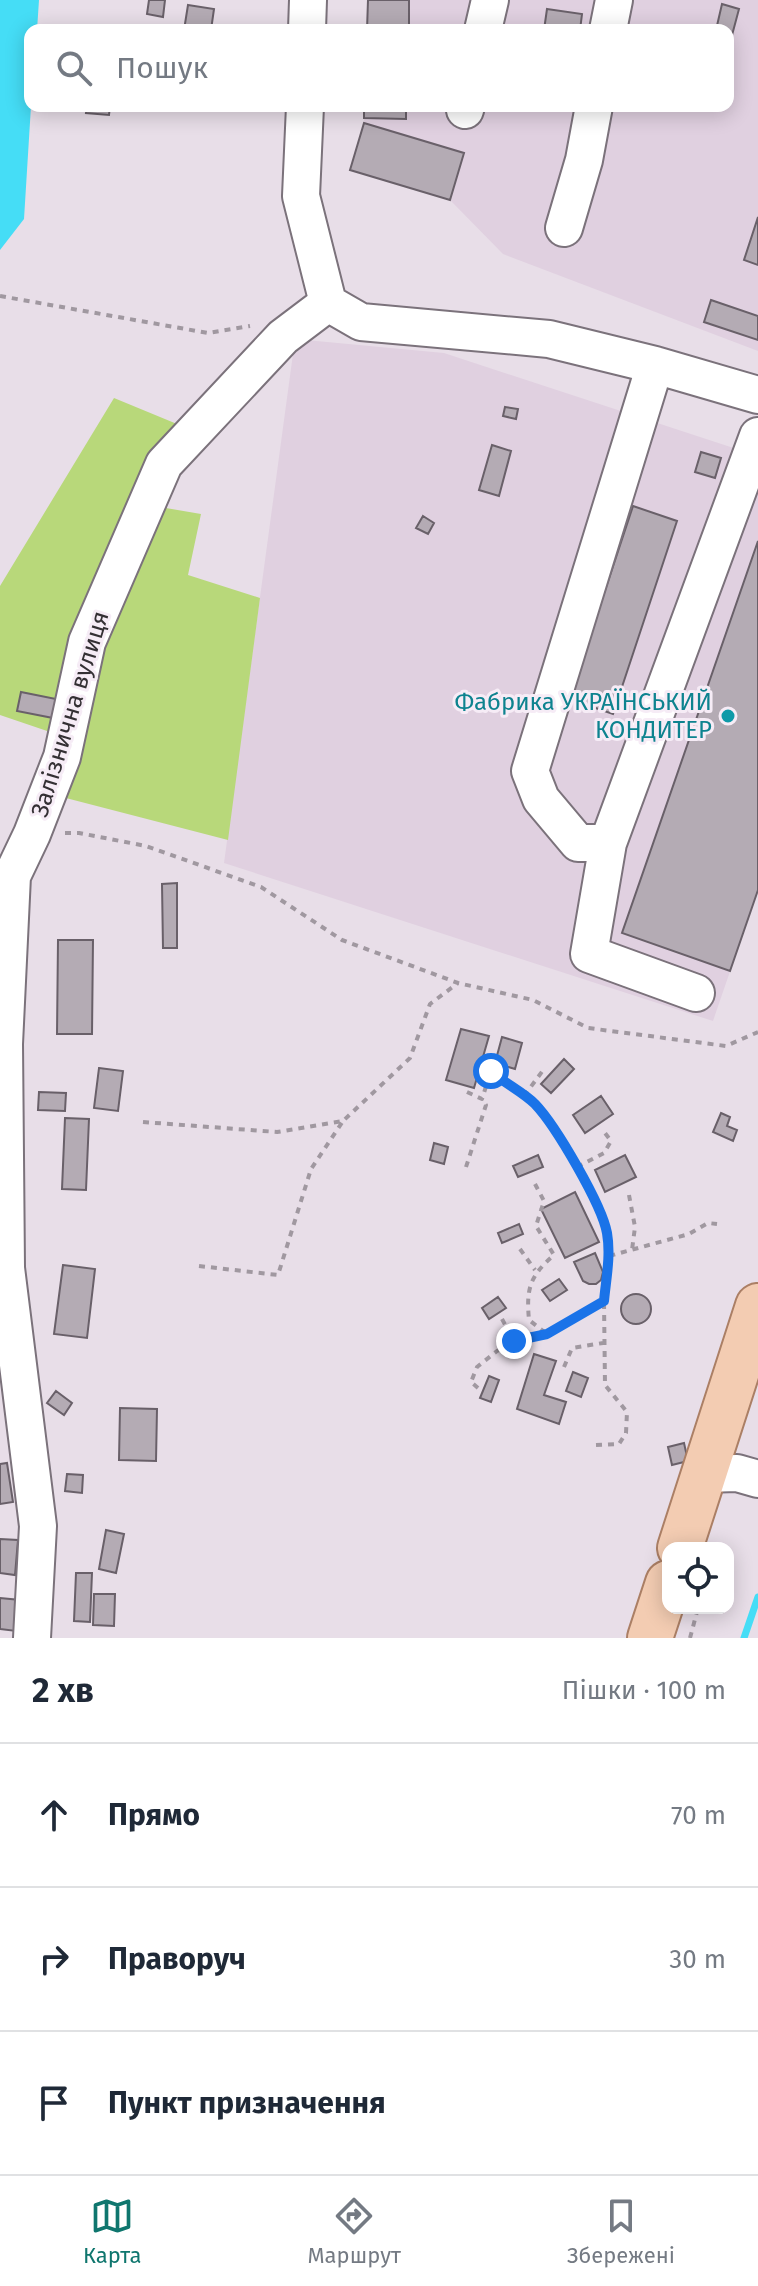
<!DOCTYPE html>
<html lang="uk">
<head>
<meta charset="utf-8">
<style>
  body { margin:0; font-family:"Fira Sans",sans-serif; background:#f2f2f3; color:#1f2937 }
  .controls { position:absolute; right:24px; bottom:24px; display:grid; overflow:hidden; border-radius:16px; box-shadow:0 4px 20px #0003 }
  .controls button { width:72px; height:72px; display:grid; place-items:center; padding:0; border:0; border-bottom:2px solid #e0e1e3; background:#fff; color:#1f2937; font:40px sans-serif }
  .stop { position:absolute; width:24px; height:24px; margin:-18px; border:6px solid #1a73e8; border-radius:50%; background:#fff }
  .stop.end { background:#1a73e8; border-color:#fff; box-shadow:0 2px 8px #0008 }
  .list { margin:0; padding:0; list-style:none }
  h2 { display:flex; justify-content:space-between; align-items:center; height:104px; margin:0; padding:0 32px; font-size:34px }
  h2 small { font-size:26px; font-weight:400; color:#747a83 }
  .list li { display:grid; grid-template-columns:52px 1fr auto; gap:24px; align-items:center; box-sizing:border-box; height:144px; padding:0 32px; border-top:2px solid #e0e1e3 }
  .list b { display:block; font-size:30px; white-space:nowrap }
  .list em { font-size:26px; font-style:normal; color:#747a83 }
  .icon { flex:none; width:44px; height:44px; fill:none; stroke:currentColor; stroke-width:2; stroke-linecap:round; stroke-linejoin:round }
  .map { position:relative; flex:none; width:758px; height:1638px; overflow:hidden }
  .search { position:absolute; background:#fff; box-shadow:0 4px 20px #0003; left:24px; right:24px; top:24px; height:88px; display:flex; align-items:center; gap:20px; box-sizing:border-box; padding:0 28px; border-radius:16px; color:#747a83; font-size:30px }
  .sheet { height:536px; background:#fff }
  nav { display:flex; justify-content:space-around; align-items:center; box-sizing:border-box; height:112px; border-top:2px solid #e0e1e3; background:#fff; font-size:22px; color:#747a83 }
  nav a { display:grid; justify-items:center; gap:4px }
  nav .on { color:#0f766e }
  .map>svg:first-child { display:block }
</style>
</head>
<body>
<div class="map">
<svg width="758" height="1638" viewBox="0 0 758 1638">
  <rect width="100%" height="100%" fill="#e8dee8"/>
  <!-- built -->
  <path fill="#e0d0e0" d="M368,0H758V351L503,254L450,200L364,123L365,106H728V30H367Z
    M295,339L444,353L758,456V890L713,1021L224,863Z"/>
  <!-- green -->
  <path fill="#b8d87a" d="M114,398L177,424L150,461L53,733L0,715V586Z
    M160,507L201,514L188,575L260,598L228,840L62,797L104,648Z"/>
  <!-- water -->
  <path fill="#45ddf6" d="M0,0H39L37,30H30L31,106L24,219L0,250Z"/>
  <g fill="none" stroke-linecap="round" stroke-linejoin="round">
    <!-- stream -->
    <path stroke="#45ddf6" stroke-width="7" d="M744,1638L758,1597"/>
  </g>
  <!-- building -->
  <path fill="#b4abb4" stroke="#696069" stroke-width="2" d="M149,0H165L163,17L147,14Z
    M368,0H409V30H367Z
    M722,4L739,9L731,39L728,38V30H716Z
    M188,5L214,9L211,30H184Z
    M547,9L582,14L580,30H544Z
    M87,106H110L109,115L86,113Z
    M364,106H406V119L364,118Z
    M364,123L464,153L450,200L350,170Z
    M758,217V265L744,260Z
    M711,300L758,316V340L704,322Z
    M505,407L518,409L516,419L503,416Z
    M492,445L511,451L499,496L479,490Z
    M701,452L721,458L715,478L695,472Z
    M633,506L677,521L613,714L569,699Z
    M423,516L434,523L428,534L416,528Z
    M758,541V890L730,971L622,933Z
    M21,692L56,699L53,718L17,711Z
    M177,883V948H163L162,884Z
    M58,940H93L92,1034H57Z
    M461,1029L489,1036L474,1088L446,1080Z
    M502,1037L522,1043L515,1069L495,1063Z
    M564,1059L574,1069L551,1093L541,1084Z
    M99,1068L123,1071L118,1111L94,1108Z
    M39,1092L66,1093L65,1111L38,1110Z
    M601,1096L613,1114L585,1133L573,1115Z
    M721,1113L730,1117L727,1126L737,1130L733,1141L713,1132Z
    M65,1118L89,1119L86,1190L62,1189Z
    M434,1143L448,1147L444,1164L430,1160Z
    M538,1155L543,1167L518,1177L513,1166Z
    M625,1155L636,1177L605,1192L595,1170Z
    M575,1192L599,1242L565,1258L541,1209Z
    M519,1224L523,1234L502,1243L498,1233Z
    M595,1253L603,1272L601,1280L596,1284H589L583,1281L574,1262Z
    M63,1265L95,1269L87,1338L54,1334Z
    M559,1279L567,1290L550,1301L542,1290Z
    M621 1309a15 15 0 1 1 30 0a15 15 0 1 1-30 0Z
    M498,1297L506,1308L489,1319L482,1308Z
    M534,1354L556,1361L544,1395L566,1402L559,1424L517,1409Z
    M573,1372L588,1378L581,1397L566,1391Z
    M489,1376L499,1380L491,1402L480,1398Z
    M56,1391L72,1403L64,1415L47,1403Z
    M120,1408L157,1409L156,1461L119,1460Z
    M684,1443L688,1461L672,1465L668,1447Z
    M7,1463L13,1502L0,1504V1464Z
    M67,1474L83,1475L82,1493L65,1491Z
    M106,1530L124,1534L116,1573L99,1569Z
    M0,1539L18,1540L15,1575L0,1573Z
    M76,1573H92L90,1622L74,1621Z
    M94,1594H115L114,1626L93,1625Z
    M0,1598L20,1600L16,1631L0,1629Z"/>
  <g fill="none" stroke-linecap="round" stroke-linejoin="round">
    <defs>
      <path id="minor" d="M307,30L308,0
        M483,30L490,0
        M608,30L614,0
        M305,106L301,196L328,303
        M465,110L466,106
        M564,228L584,160L594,106
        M328,303L361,322L549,339L655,365L758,395
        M608,843H578L541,799L530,771L655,365
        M696,993L589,954L608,843L758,436
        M704,1474L737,1473L758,1479
        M32,1638L38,1526L6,1268L4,1044L12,876L32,834L62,757L87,642L164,464L283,337L328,303"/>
      <path id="major" d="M680,1548L758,1306
        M650,1638L668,1583"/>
    </defs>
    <!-- minor casing -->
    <use href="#minor" stroke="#7b727b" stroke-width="40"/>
    <!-- major casing -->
    <use href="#major" stroke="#ab7f65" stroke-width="48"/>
    <!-- path -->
    <path stroke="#a098a0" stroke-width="4" stroke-dasharray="6 6" stroke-linecap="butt" d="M0,296L208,333L250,326
      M65,833H79L146,846L261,887L342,940L458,983L533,1000L588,1028L726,1046L758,1032
      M467,1092L482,1099L491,1071L535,1103L555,1133L584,1179L606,1231L609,1256
      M524,1096L544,1069
      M143,1122L277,1132L343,1121L410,1058L430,1004L458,983
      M466,1167L486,1105L482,1099
      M577,1167L604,1153L611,1141L605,1133
      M535,1184L544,1201L536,1226L554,1255C530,1276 526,1288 529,1320L547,1334
      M629,1195L635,1227L632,1250
      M520,1249L535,1270
      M199,1266L278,1275L311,1169L343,1121
      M502,1319L514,1341
      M564,1367L572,1348L603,1343
      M478,1388L471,1382L477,1367L497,1351L516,1340L547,1334L604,1301L609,1256L689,1234L708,1223L717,1224
      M596,1445L619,1444L626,1433L627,1412L605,1385L604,1301
      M690,1638L698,1608"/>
    <!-- minor -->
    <use href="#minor" stroke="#fff" stroke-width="36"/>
    <!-- major -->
    <use href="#major" stroke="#f3ccb2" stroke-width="44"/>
  </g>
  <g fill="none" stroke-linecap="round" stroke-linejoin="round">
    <!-- route -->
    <path stroke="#1a73e8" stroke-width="10" d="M491,1071C504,1083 523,1092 535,1104C556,1126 602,1205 607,1233C611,1256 606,1279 604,1301L547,1334L514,1341"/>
  </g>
  <!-- markers -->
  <circle fill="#0f9aa8" stroke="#f6ecf6" stroke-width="3" cx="728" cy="716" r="8"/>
  <g text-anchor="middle" stroke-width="6" stroke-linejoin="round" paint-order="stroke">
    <!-- culture labels -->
    <g font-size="24" fill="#0d838f" stroke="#f6ecf6" text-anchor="end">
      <text x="712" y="710">Фабрика УКРАЇНСЬКИЙ<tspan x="712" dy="28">КОНДИТЕР</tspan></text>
    </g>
    <!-- street labels -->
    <g font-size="24" fill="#343034" stroke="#f6ecf6">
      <text transform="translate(70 714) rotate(-73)" y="8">Залізнична вулиця</text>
    </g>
  </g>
</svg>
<div class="controls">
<button><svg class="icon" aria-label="locate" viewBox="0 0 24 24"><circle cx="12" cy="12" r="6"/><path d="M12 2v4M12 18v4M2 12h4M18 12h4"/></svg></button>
</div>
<div class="stop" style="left:491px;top:1071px"></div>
<div class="stop end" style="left:514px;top:1341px"></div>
<div class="search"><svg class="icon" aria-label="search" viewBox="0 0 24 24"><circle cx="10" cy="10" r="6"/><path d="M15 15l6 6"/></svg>Пошук</div>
</div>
<section class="sheet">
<h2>2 хв<small>Пішки · 100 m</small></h2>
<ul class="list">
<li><svg class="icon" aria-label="ahead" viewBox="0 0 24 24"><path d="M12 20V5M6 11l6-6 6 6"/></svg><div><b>Прямо</b></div><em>70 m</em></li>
<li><svg class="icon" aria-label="right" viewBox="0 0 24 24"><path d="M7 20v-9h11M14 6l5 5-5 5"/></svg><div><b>Праворуч</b></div><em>30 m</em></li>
<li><svg class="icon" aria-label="arrive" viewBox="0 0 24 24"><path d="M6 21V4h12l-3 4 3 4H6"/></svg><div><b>Пункт призначення</b></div></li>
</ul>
</section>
<nav>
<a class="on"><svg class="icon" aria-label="map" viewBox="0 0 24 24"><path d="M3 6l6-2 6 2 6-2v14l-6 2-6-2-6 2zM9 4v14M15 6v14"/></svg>Карта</a>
<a><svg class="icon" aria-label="directions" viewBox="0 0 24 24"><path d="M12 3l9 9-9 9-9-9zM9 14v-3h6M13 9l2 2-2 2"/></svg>Маршрут</a>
<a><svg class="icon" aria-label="saved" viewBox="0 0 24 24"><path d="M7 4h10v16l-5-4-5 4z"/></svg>Збережені</a>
</nav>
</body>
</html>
